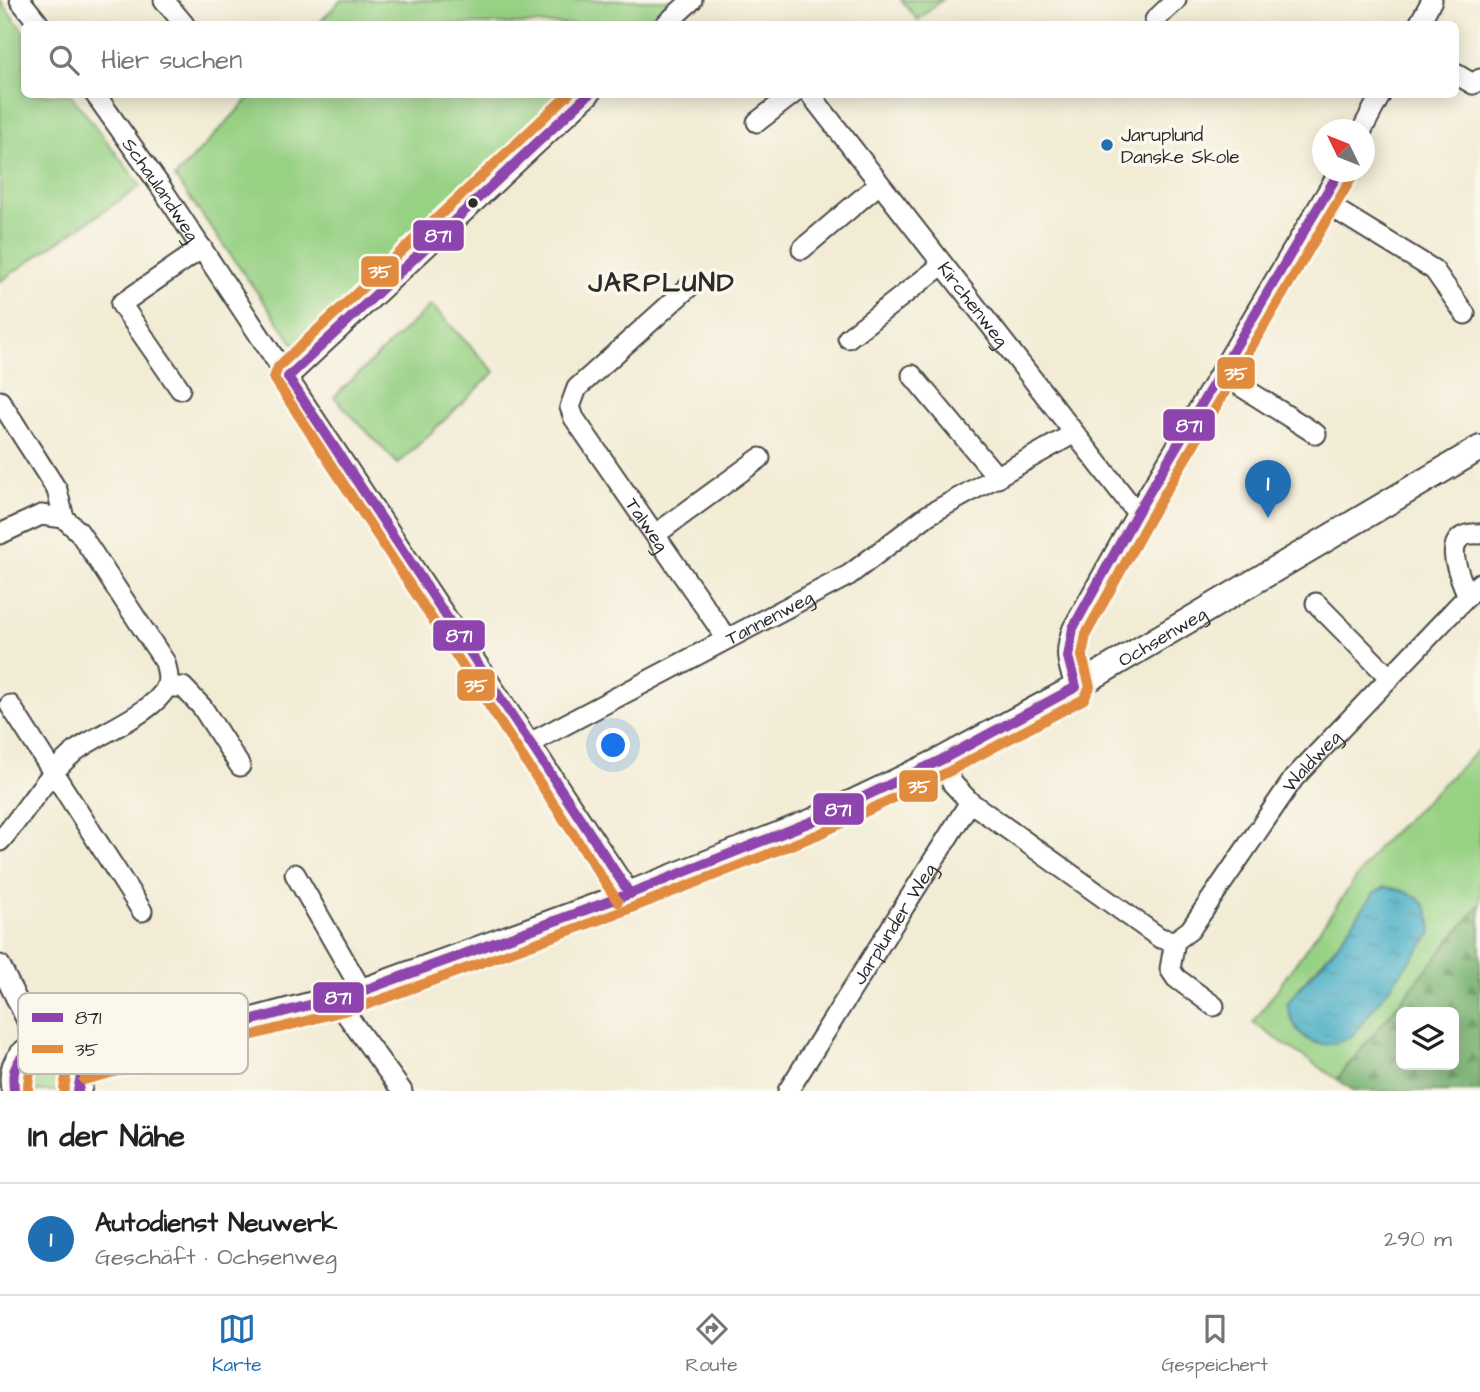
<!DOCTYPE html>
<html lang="de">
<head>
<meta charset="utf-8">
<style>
  body { margin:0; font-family:"Architects Daughter",sans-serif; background:#f6f6f6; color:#222 }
  .controls { position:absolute; right:21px; bottom:21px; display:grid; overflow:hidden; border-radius:10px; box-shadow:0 4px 18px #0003 }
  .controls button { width:63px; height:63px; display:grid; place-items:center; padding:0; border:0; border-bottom:2px solid #e0e0e0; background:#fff; color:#222; font:35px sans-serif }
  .compass { position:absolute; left:1312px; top:119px; width:63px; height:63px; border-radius:50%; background:#fff; box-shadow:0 4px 18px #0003; rotate:313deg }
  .you { position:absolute; left:614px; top:746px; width:24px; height:24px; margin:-18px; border:5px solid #fff; border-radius:50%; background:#1a73e8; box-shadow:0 0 0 10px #1a73e833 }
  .badge { display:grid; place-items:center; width:46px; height:46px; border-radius:50%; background:#1f6fb2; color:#fff; font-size:23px; font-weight:700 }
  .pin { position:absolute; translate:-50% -58px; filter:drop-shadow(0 2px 4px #0008) }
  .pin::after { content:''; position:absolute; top:37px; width:24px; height:21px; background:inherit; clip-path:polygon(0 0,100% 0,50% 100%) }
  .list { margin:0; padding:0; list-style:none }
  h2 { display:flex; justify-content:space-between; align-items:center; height:91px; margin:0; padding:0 28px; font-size:30px }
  h2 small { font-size:23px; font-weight:400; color:#767676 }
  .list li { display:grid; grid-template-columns:46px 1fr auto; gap:21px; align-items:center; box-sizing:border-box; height:112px; padding:0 28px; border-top:2px solid #e0e0e0 }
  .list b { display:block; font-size:26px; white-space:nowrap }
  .list p { margin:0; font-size:23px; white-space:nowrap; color:#767676 }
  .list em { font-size:23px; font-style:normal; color:#767676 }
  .icon { flex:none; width:38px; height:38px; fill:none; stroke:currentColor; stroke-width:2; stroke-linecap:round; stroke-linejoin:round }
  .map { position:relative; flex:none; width:1480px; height:1091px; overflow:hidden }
  .search { position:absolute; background:#fff; box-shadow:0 4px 18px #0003; left:21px; right:21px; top:21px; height:77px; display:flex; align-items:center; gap:18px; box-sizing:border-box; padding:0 24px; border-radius:10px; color:#767676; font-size:26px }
  .sheet { height:203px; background:#fff }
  nav { display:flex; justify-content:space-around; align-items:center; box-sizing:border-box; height:98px; border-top:2px solid #e0e0e0; background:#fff; font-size:19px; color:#767676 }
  nav a { display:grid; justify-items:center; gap:4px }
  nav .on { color:#1f6fb2 }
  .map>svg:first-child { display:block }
</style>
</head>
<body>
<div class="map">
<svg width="1480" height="1091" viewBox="0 0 1480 1091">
  <defs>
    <pattern id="forest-firs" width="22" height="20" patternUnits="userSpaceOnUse" patternTransform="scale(1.75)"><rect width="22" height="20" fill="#79b372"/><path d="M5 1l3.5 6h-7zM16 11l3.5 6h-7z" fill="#63925e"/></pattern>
    <pattern id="water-ripples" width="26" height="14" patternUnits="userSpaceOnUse" patternTransform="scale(1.75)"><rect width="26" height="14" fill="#47aec6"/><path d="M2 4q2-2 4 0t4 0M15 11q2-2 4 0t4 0" fill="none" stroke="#3b8ea1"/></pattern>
  </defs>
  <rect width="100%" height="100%" fill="#fbf7ec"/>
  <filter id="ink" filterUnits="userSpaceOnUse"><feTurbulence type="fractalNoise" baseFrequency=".0143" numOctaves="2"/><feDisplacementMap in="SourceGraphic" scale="14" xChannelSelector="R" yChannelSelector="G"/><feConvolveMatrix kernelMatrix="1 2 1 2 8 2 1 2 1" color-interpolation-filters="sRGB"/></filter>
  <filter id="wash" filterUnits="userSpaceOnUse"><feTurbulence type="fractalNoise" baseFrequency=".00686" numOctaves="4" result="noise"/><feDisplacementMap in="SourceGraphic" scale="28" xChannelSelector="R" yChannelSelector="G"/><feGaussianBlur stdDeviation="1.57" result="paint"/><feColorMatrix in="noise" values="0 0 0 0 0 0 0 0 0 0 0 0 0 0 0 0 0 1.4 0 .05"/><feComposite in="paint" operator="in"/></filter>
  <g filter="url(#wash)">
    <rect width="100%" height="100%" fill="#f2ecd5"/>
    <!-- green -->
    <path fill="#97d184" stroke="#617e58" stroke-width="2" fill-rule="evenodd" d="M0,0L24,32V94L71,95L141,186L0,281Z
      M341,0H670L644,24H318Z
      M901,0H942L918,20Z
      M253,94H568V95L296,347L175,177Z
      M431,305L495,372L398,464L334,397Z
      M1480,748V904L1337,1079L1253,1023L1380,845ZM1385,887L1418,897L1391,983L1352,1036L1298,988L1337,945L1374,893Z
      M52,1055C70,1062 71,1074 67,1091H27C19,1070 31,1057 52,1055Z"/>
    <!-- forest -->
    <path fill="url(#forest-firs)" stroke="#526f4e" stroke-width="2" fill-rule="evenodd" d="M1480,904V1091H1354L1337,1079ZM1401,1012H1454V1065H1401Z"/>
    <!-- water -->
    <path fill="url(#water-ripples)" stroke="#396c78" stroke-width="2" d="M1386,887C1415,892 1431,901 1432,933L1352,1036C1320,1055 1293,1039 1287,1003L1337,945L1374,893Z"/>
  </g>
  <g filter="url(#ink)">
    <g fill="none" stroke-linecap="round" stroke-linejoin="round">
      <defs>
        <g id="minor">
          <path d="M20,0L39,24"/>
          <path d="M164,0L184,24"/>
          <path d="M1155,20L1176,0"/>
          <path d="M666,24L692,0"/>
          <path d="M1419,24L1432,0"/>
          <path d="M1456,74L1473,84L1480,79"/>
          <path id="s1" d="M95,94L161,187L630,894"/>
          <path id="s2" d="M810,94L1137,513"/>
          <path d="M757,122L793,94"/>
          <path d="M1362,130L1381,94"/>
          <path d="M1322,201L1434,270L1465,314"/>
          <path d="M802,249L879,184"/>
          <path id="s3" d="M689,287L577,388L570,407L574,418L727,639"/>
          <path d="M848,338L942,265"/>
          <path d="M1220,373L1316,434"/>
          <path d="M912,375L998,478"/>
          <path d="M288,377L590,94"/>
          <path d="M180,389L121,304L202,248"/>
          <path d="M0,401L57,490L64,518L79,532L165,662C167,670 170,680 166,688C153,713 100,733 77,750C46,774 26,812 0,841"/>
          <path d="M0,534L41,515L64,518"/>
          <path d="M656,534L760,458"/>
          <path d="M1468,596C1459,575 1437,531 1480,534"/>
          <path d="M1316,603L1390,678"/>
          <path d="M166,687H183L202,707L240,766"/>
          <path d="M1076,687C1067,664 1064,651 1073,628L1137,513L1339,172"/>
          <path d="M10,705L142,911"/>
          <path id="s4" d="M532,742L849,575L928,515L1073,434"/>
          <path id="s5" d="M970,802L1160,938L1175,941L1190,930L1294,778L1480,583"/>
          <path d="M295,874L362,991"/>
          <path d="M1175,941L1170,969L1176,978L1214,1006"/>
          <path d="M0,965L26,1019L34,1043"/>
          <path d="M338,997L343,1010L402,1091"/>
          <path id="s6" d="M788,1091L970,802L953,784L941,760"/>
        </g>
        <g id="major">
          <path id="s7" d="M80,1066L362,991L621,897L813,821L941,760L1076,687L1480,448"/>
          <path d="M14,1091C0,1029 101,1025 78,1091"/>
        </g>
      </defs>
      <!-- minor casing -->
      <use href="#minor" stroke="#494844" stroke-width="23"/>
      <!-- major casing -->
      <use href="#major" stroke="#494844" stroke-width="28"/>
      <!-- minor -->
      <use href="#minor" stroke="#fff" stroke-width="19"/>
      <!-- major -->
      <use href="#major" stroke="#fff" stroke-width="24"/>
      <defs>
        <path id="bus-1" d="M288,377L630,894
          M288,377L589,94
          M1076,687L1068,657L1073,628L1137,513L1339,172
          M80,1066L362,991L621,897L813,821L941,760L1076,687
          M14,1091C14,1084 12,1075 15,1069C25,1039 76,1032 81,1069C82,1075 79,1084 78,1091"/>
        <path id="bus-2" d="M569,94L278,367L274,378L618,902
          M84,1080L366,1005L626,910L819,834L948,772L1084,699L1090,687L1082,656L1086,634L1149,520L1351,179
          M28,1091C28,1072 30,1062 50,1057L64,1063L67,1071L64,1089"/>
      </defs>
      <!-- bus-1 casing -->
      <use href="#bus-1" stroke="#fbf7ec" stroke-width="16"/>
      <!-- bus-2 casing -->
      <use href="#bus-2" stroke="#fbf7ec" stroke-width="16"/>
      <!-- bus-1 -->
      <use href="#bus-1" stroke="#8e44ad" stroke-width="10"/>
      <!-- bus-2 -->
      <use href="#bus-2" stroke="#e18b3f" stroke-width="10"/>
    </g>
  </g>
  <!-- markers -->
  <circle fill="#1f6fb2" stroke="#fbf7ec" stroke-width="2.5" cx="1107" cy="145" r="7"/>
  <circle fill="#2b2b2b" stroke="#fbf7ec" stroke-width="2.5" cx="473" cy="203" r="6"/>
  <g text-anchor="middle" stroke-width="7" stroke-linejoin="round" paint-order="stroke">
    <!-- poi labels -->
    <g font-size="19" fill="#2b2b2b" stroke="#fbf7ec" text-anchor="start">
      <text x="1121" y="141">Jaruplund<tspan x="1121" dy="22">Danske Skole</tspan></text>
    </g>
    <!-- street labels -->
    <g font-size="19" fill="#2b2b2b" stroke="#fbf7ec">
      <text dy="7" stroke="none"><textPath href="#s1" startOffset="116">Schaulandweg</textPath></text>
      <text dy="7" stroke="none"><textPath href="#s2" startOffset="266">Kirchenweg</textPath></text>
      <text dy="7" stroke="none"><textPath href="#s3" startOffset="312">Talweg</textPath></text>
      <text dy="7" stroke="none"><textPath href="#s4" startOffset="268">Tannenweg</textPath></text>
      <text dy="7" stroke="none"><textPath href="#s7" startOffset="1169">Ochsenweg</textPath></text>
      <text dy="7" stroke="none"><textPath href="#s5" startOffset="476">Waldweg</textPath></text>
      <text dy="7" stroke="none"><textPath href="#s6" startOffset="198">Jarplunder Weg</textPath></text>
    </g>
    <!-- district labels -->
    <g font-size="26" font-weight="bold" letter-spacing="2" fill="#2b2b2b" stroke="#fbf7ec">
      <text x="662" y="291">JARPLUND</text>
    </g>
  </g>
  <!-- legend -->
  <rect x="18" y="993" width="230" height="81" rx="10" fill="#fbf7ec" stroke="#bdbab2" stroke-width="2"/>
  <rect x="32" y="1013" width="31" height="9" fill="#8e44ad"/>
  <rect x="32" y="1045" width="31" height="8" fill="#e18b3f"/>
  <g font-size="19" fill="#2b2b2b">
    <text x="75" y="1024">871</text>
    <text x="75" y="1056">35</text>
  </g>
  <g stroke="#fbf7ec" stroke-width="2.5">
    <rect x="412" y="219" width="53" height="33" rx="7" fill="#8e44ad"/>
    <rect x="360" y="255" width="40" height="33" rx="7" fill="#e18b3f"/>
    <rect x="1216" y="356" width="40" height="34" rx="7" fill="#e18b3f"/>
    <rect x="1162" y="408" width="54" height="34" rx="7" fill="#8e44ad"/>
    <rect x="432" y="619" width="54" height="33" rx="7" fill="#8e44ad"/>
    <rect x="456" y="668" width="40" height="34" rx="7" fill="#e18b3f"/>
    <rect x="898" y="769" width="41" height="34" rx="7" fill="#e18b3f"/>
    <rect x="812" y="792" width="53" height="34" rx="7" fill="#8e44ad"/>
    <rect x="312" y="981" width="53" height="33" rx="7" fill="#8e44ad"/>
  </g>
  <g font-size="19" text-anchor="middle" font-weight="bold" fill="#fff">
    <text x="438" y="242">871</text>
    <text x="380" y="278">35</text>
    <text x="1236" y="380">35</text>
    <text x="1189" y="432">871</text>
    <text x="459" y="642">871</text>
    <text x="476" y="692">35</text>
    <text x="919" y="793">35</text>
    <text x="838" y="816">871</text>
    <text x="338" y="1004">871</text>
  </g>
</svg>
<div class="controls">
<button><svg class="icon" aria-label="layers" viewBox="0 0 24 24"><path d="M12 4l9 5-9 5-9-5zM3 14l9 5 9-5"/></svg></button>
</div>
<svg class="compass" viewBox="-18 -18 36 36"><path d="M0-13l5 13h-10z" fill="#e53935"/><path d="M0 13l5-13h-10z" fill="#767676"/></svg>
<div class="you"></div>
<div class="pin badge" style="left:1268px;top:518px">1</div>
<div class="search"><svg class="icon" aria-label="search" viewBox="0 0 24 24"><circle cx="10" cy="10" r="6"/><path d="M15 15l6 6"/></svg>Hier suchen</div>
</div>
<section class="sheet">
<h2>In der Nähe<small></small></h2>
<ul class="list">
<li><span class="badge">1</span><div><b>Autodienst Neuwerk</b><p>Geschäft · Ochsenweg</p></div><em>290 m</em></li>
</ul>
</section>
<nav>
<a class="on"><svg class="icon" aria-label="map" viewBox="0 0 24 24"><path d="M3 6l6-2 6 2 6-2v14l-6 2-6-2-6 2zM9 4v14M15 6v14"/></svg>Karte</a>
<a><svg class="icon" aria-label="directions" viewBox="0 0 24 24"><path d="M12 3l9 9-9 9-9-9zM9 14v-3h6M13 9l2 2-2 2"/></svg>Route</a>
<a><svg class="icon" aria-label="saved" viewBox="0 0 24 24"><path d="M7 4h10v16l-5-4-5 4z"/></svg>Gespeichert</a>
</nav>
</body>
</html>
